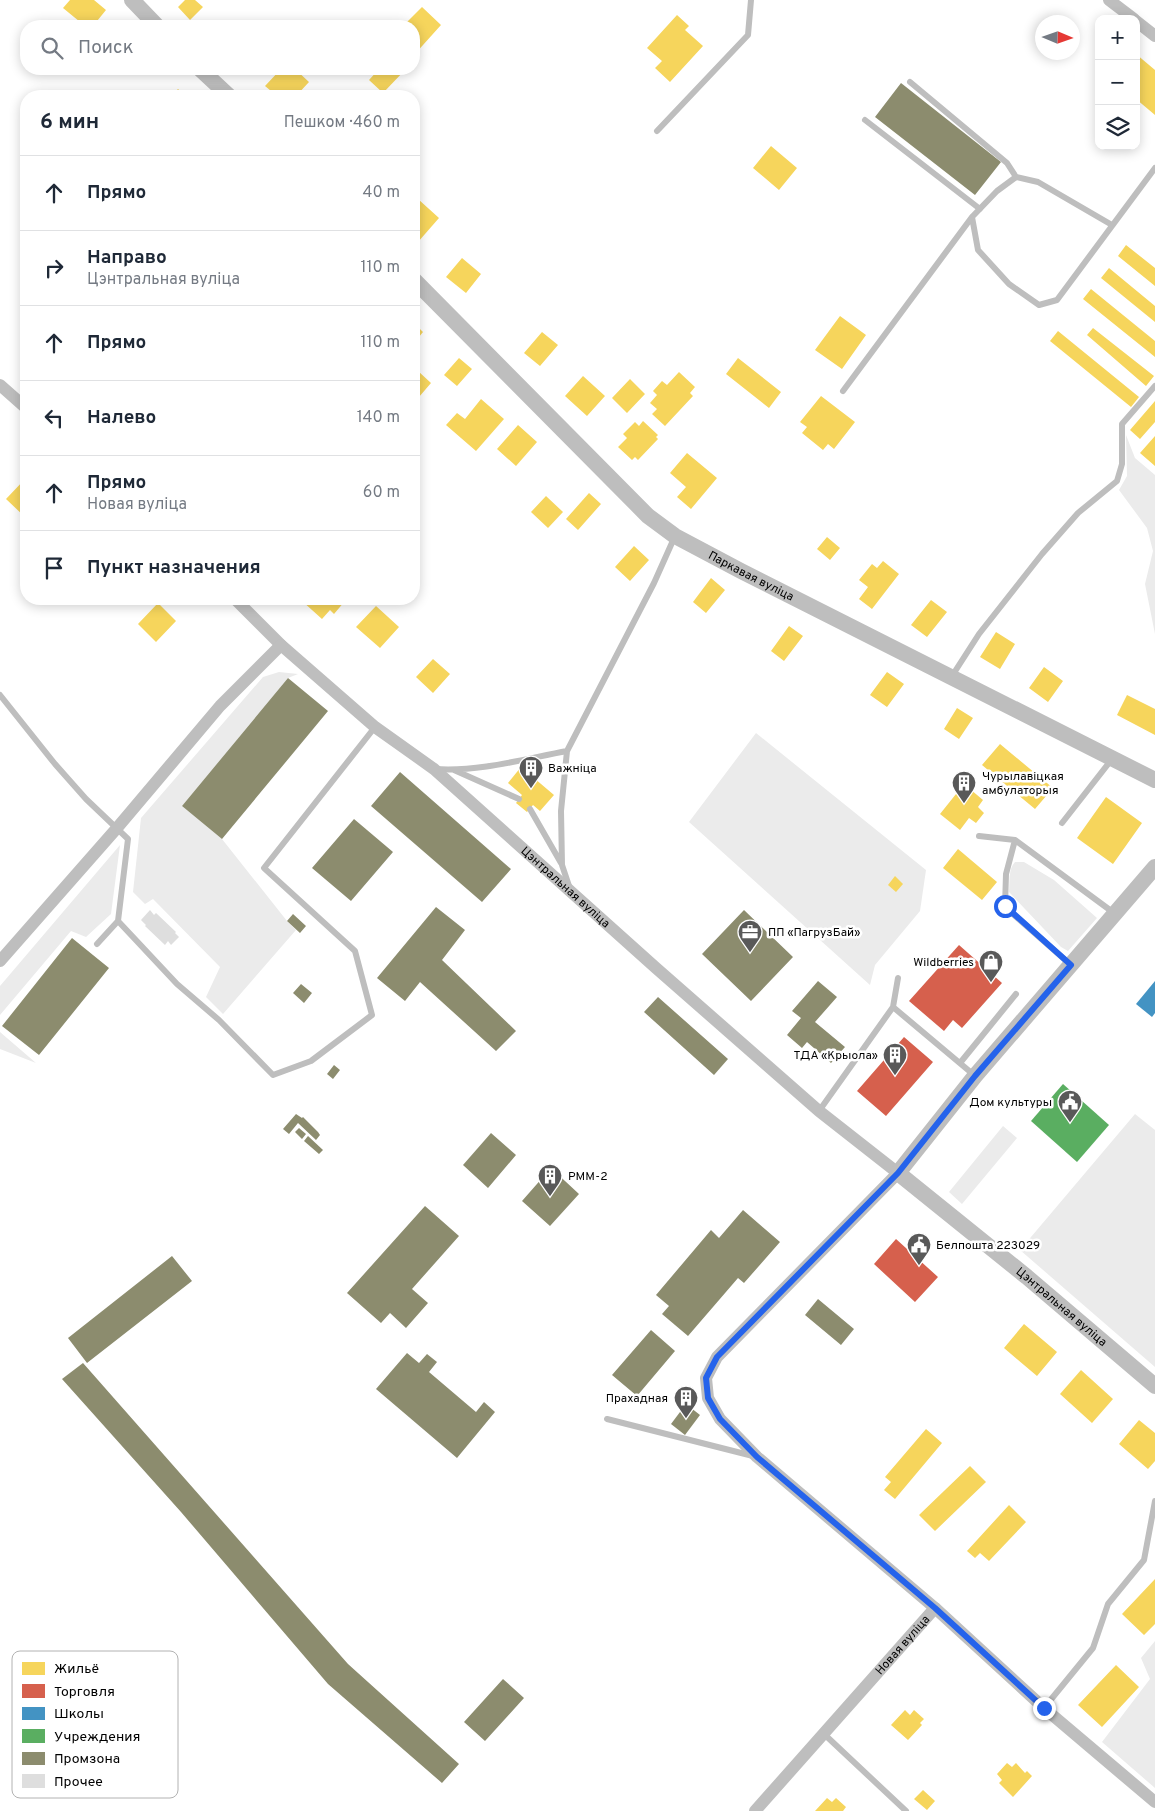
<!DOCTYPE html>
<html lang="ru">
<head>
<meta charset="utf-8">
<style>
  body { margin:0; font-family:Overpass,sans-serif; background:#f2f2f3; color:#1f2937 }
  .controls { position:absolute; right:15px; top:15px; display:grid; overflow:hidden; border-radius:10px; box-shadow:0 2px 12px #0003 }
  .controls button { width:45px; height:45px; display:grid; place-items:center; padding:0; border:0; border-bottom:1px solid #e0e1e3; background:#fff; color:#1f2937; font:25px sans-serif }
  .compass { position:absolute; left:1035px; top:15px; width:45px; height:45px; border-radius:50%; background:#fff; box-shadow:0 2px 12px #0003; rotate:92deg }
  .stop { position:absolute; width:15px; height:15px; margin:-11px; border:4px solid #2563eb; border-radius:50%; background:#fff }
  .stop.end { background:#2563eb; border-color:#fff; box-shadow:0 1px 5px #0008 }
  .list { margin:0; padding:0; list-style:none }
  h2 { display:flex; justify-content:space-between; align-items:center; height:65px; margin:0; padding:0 20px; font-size:21px }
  h2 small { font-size:16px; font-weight:400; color:#747a83 }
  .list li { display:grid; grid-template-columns:32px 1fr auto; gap:15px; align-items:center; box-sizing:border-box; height:75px; padding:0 20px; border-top:1px solid #e0e1e3 }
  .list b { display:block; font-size:19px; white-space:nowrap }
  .list p { margin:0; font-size:16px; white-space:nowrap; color:#747a83 }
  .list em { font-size:16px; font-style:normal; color:#747a83 }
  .icon { flex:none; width:28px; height:28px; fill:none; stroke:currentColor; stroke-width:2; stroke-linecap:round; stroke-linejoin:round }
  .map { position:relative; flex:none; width:1155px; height:1811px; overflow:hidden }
  .search { position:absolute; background:#fff; box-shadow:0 2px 12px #0003; left:20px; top:20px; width:400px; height:55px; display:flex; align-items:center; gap:12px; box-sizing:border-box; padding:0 18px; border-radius:20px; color:#747a83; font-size:19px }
  .panel { position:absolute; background:#fff; box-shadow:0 2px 12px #0003; left:20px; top:90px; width:400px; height:515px; border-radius:20px }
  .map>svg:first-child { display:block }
</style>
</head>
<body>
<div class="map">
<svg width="1155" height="1811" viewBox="0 0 1155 1811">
  <rect width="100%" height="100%" fill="#fff"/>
  <!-- green -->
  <path fill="#ebebeb" d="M1126,435L1135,458L1155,475V634L1145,584L1153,551L1147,528L1119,490L1127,476Z
    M279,672L298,674L288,678L182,806L222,839L287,921L296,930L223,1014L206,997L220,967L153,899L145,904L133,892L141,818L263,677Z
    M756,733L926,870L920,911L875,965L870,985L689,822Z
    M120,845L111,914L86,937L71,931L0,1015V986Z
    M1015,862H1024L1054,880L1097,918L1068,951L1061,947L1009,892C1010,882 1008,869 1015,862Z
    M0,1032L36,1063L0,1049Z
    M1135,1114L1155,1130V1367L1020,1250Z
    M1003,1126L1017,1138L962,1204L949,1192Z
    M1155,1641V1788L1102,1742L1150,1679L1141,1658Z"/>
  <!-- homes -->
  <path fill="#f6d55c" d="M70,0H94L106,10L93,26H85L63,8Z
    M185,0H195L203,7L190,20L178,7Z
    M422,7L441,25L414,55V26H403Z
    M677,15L689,26L685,30L703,46L670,82L655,68L662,61L647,48Z
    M1136,54L1155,70V115L1136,99Z
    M281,69H295L309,82L296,96H277L265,86Z
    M379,69H403L405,70L383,93L369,80Z
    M178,89L186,96H171Z
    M771,146L797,168L779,190L753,168Z
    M418,199L439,218L418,242L414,238V204Z
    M1126,245L1155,268V286L1118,256Z
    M462,258L481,274L466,293L446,277Z
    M1109,268L1155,306V322L1101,278Z
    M1091,289L1155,341V357L1083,299Z
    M840,316L866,335L842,369L815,350Z
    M414,323L423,332L414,343Z
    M1093,328L1154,376L1146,386L1087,335Z
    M1058,331L1139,397L1131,407L1050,341Z
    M542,332L558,345L540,366L524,353Z
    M459,358L472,369L457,386L444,375Z
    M738,358L781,392L769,408L726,374Z
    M418,371L431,383L419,397L414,393V376Z
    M679,372L695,387L690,393L693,396L665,426L652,414L657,409L650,403L657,395L653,391L662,381L667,385Z
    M583,376L605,396L587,416L565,396Z
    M630,379L645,394L627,413L612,398Z
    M821,396L855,422L834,449L828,444L823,450L802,433L807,427L800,422Z
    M481,399L504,419L476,451L446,425L457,413L465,419Z
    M1155,401V422L1140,439L1130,430Z
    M643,421L658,435L656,437L658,439L638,460L635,457L632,460L618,447L627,438L623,434L635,422L639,426Z
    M518,425L537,442L516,466L497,449Z
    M1155,436V466L1140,453Z
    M687,453L717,478L691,509L677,497L686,487L670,473Z
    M25,479L26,480V518L6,499Z
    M589,493L601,504L578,530L566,519Z
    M546,496L563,512L548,528L531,512Z
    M827,537L840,548L830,560L817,549Z
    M634,546L649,560L630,581L615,567Z
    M883,561L899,574L872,609L859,599L868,587L859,580L872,564L877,568Z
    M711,578L725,590L706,613L693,602Z
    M304,599H342L345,601L334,614L330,610L322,619L302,601Z
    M931,600L947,612L927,637L911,625Z
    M158,603L176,621L156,642L138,624Z
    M376,606L399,627L380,648L356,627Z
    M789,626L803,636L784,661L771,651Z
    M996,632L1015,644L1000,669L980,657Z
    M433,659L450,674L433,693L416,677Z
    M1044,667L1063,681L1048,702L1029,688Z
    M887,672L904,684L887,707L870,695Z
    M1127,695L1155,709V735L1117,715Z
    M957,708L973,718L959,739L944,729Z
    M1000,744L1053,788L1035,809L982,765Z
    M521,767L554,795L540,811L533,805L527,812L516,803L522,795L508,783Z
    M964,784L983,800L978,807L984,813L976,823L969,818L960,830L940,814Z
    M1106,797L1142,823L1113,864L1077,838Z
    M958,849L997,882L982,900L943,868Z
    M895,876L903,884L896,892L888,885Z
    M1024,1324L1057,1352L1037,1376L1004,1348Z
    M1081,1370L1113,1399L1092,1423L1060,1394Z
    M1139,1420L1155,1433V1461L1148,1469L1119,1444Z
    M926,1429L942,1443L895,1499L884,1490L891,1482L885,1477Z
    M970,1466L986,1482L935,1531L919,1515Z
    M1009,1505L1026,1522L989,1561L980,1553L975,1558L967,1551Z
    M1155,1579V1624L1144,1635L1122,1614Z
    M1116,1665L1139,1687L1102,1727L1078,1705Z
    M905,1710L910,1715L914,1710L924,1719L920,1723L922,1725L908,1740L891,1725Z
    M1007,1763L1012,1767L1016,1763L1025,1773L1027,1771L1032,1776L1013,1797L999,1783L1002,1780L997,1774Z
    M923,1790L935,1801L927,1810L914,1799Z
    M827,1798L832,1802L836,1798L846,1807L843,1811H815Z"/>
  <!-- shops -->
  <path fill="#d6604d" d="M959,945L1002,983L962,1028L953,1020L944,1031L909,1001Z
    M904,1037L933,1062L886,1116L857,1091Z
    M896,1239L938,1277L915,1302L874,1264Z"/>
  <!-- schools -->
  <path fill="#4393c3" d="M1155,981V1013L1152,1017L1136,1004Z"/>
  <!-- public -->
  <path fill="#5aae61" d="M1063,1084L1109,1125L1077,1162L1031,1121Z"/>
  <!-- industry -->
  <path fill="#8c8c6e" d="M901,83L1001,162L975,195L875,117Z
    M288,678L328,711L222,839L182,806Z
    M400,772L511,869L482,902L371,806Z
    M354,819L393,852L351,901L312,868Z
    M436,907L465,930L442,960L516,1031L496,1051L420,982L405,1001L377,978Z
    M744,910L793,957L751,1001L702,954Z
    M293,914L306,926L300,933L287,921Z
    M72,938L109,968L39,1055L2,1026Z
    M818,981L837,997L815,1022L845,1047L831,1063L807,1042L802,1048L787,1035L801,1018L792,1011Z
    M301,984L312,993L304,1003L293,993Z
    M658,997L728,1059L714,1075L644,1012Z
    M334,1065L340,1070L333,1079L327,1074Z
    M296,1114L302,1118L303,1117L318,1132L320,1135L316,1140L298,1123L289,1134L283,1129Z
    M299,1128L306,1134L302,1139L295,1132Z
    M491,1133L516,1155L488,1188L463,1165Z
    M308,1136L323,1150L319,1154L304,1141Z
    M551,1168L579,1194L550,1226L522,1201Z
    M425,1206L459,1236L412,1289L428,1303L406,1328L390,1313L381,1323L347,1293Z
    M743,1210L780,1242L744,1283L738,1278L688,1336L662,1314L669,1306L656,1295L711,1230L719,1238Z
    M172,1256L192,1281L87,1363L68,1338Z
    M818,1299L854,1329L841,1345L805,1315Z
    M651,1330L675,1351L637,1396L612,1375Z
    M407,1353L419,1363L427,1354L437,1362L429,1372L476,1412L484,1402L495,1412L457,1458L376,1389Z
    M83,1363L348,1664L459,1764L442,1783L328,1684L181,1512L62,1379Z
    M686,1404L700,1415L685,1435L671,1424Z
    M503,1679L524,1698L485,1741L464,1722Z"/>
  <!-- building -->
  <path fill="#dedede" d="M150,910L154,915L156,913L176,932L175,933L179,937L171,945L168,941L165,945L145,926L146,925L141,920Z"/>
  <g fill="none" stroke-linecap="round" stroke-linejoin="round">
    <!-- service -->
    <path stroke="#bebebe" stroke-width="6" d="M910,82L1007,163L1016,177
      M865,120L980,209
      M657,131L748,35L751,0
      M1112,225L1038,182L1016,177L997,191L972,217L978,250L1009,284L1039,305L1057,300L1155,168
      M843,391L972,217
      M952,676L979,634L1042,554L1078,513L1117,481L1122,464V424L1155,386
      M0,695L55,764L86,799L128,839L118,921L177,984L219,1020L273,1075L311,1061L372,1015L355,951L264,868L375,727
      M435,769C479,772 524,759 567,751
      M454,770L519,799
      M530,809L561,863
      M1062,823L1112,759
      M979,836L1015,840L1114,913
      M1015,840L1006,874L1005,907L1071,965
      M569,886L562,865L561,811L567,751L654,583L675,536
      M97,944L118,921
      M893,1007L898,978
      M960,1063L1016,994
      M819,1111L893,1007L974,1075
      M607,1419L753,1456
      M1044,1708L1093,1648L1108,1604L1144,1560L1155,1501
      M824,1734L906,1811"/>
    <!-- minor -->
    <g stroke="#bebebe" stroke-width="12">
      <path d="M1109,0L1134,19"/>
      <path d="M1136,21L1155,36"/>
      <path d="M0,385L26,408"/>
      <path id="s1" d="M235,599L281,645L375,727L434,769L656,968L819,1111L898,1173L717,1357L706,1378L708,1398L720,1419L757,1457L935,1608L1044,1708L1155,1802"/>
      <path d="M0,961L117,828L220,706L281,645"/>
      <path id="s2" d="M755,1811L935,1608"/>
    </g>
    <!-- tertiary -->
    <g stroke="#bebebe" stroke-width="16">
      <path d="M132,0L157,26"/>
      <path d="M200,69L229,96"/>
      <path id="s3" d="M414,280L648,516L675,536L741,571L1155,780"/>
      <path id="s4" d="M1155,867L975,1076L898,1173L1027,1277L1155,1386"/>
    </g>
  </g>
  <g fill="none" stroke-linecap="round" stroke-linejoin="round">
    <!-- route -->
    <path stroke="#2563eb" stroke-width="6" d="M1005,906L1071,965L975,1076L898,1173L717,1357L706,1378L708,1398L720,1419L757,1457L935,1608L1044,1708"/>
  </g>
  <!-- icons -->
  <defs>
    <symbol id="building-pin" viewBox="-11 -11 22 30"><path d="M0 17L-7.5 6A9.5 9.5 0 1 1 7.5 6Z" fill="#595959" stroke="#fff"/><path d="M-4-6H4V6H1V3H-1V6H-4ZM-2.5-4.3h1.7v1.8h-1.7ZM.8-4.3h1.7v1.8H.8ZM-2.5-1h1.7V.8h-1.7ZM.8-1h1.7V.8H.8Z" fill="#fff"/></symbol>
    <symbol id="office-pin" viewBox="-11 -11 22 30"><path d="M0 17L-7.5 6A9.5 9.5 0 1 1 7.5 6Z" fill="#595959" stroke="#fff"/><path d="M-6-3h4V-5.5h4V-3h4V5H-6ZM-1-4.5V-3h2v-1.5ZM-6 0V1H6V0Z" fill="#fff"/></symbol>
    <symbol id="shop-pin" viewBox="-11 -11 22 30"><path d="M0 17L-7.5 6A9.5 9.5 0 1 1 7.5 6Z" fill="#595959" stroke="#fff"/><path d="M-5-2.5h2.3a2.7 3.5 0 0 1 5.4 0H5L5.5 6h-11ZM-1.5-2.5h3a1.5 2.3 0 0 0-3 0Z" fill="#fff"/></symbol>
    <symbol id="civic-pin" viewBox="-11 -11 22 30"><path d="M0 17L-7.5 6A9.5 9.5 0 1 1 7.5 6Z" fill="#595959" stroke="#fff"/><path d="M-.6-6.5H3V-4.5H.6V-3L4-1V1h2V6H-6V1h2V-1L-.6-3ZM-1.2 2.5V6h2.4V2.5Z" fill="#fff"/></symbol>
  </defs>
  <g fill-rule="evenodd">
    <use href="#building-pin" x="517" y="754" width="28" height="38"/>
    <use href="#building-pin" x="950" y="769" width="28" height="38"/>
    <use href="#office-pin" x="736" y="918" width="28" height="38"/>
    <use href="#shop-pin" x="977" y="948" width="28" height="38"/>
    <use href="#building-pin" x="881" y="1041" width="28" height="38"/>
    <use href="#civic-pin" x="1056" y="1088" width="28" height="38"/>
    <use href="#building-pin" x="536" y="1162" width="28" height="38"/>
    <use href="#civic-pin" x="905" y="1231" width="28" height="38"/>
    <use href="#building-pin" x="672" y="1384" width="28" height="38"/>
  </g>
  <g text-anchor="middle" stroke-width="5" stroke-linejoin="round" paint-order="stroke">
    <!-- street labels -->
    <g font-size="12" fill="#000" stroke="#fff">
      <text dy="4" stroke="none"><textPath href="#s3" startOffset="452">Паркавая вуліца</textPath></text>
      <text dy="4" stroke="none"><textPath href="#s1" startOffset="439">Цэнтральная вуліца</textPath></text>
      <text dy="4" stroke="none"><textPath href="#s4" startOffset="611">Цэнтральная вуліца</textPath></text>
      <text dy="4" stroke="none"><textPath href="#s2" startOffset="222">Новая вуліца</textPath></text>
    </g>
    <!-- poi labels -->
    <g font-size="12" fill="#000" stroke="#fff" text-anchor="start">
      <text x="548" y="772">Важніца</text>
      <text x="982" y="780">Чурылавіцкая<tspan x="982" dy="14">амбулаторыя</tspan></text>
      <text x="768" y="936">ПП «ПагрузБай»</text>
      <text x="974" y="966" text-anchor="end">Wildberries</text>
      <text x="878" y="1059" text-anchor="end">ТДА «Крыола»</text>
      <text x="1052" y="1106" text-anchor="end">Дом культуры</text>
      <text x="568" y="1180">РММ-2</text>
      <text x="936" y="1249">Белпошта 223029</text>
      <text x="668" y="1402" text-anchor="end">Прахадная</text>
    </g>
  </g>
  <!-- legend -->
  <rect x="12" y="1651" width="166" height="147" rx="8" fill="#fff" stroke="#b2b2b2" stroke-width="1"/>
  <rect x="22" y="1662" width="23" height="13" fill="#f6d55c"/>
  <rect x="22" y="1684" width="23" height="14" fill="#d6604d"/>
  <rect x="22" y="1707" width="23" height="13" fill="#4393c3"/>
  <rect x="22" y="1729" width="23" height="14" fill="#5aae61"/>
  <rect x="22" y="1752" width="23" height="13" fill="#8c8c6e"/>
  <rect x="22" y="1774" width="23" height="14" fill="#dedede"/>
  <g font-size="14" fill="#000">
    <text x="54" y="1673">Жильё</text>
    <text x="54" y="1696">Торговля</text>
    <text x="54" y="1718">Школы</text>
    <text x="54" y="1741">Учреждения</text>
    <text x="54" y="1763">Промзона</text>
    <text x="54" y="1786">Прочее</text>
  </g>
</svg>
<div class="controls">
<button>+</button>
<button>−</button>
<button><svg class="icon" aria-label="layers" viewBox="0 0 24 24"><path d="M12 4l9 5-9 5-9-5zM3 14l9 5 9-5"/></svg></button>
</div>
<svg class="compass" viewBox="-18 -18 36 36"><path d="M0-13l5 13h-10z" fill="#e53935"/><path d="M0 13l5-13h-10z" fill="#747a83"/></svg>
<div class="stop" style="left:1005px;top:906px"></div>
<div class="stop end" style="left:1044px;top:1708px"></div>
<div class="search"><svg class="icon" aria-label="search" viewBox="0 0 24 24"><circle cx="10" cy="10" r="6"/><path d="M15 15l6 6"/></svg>Поиск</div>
<section class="panel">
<h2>6 мин<small>Пешком · 460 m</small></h2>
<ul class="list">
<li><svg class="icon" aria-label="ahead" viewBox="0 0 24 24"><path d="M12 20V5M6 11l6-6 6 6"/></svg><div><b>Прямо</b></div><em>40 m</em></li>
<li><svg class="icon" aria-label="right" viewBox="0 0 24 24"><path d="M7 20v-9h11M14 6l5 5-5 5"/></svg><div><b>Направо</b><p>Цэнтральная вуліца</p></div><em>110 m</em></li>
<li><svg class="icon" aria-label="ahead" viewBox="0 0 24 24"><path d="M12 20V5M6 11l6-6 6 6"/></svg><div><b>Прямо</b></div><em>110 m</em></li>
<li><svg class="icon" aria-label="left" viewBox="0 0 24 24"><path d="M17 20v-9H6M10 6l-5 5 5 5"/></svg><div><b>Налево</b></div><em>140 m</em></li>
<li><svg class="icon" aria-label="ahead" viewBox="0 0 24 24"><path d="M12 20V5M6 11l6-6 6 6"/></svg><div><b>Прямо</b><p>Новая вуліца</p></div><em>60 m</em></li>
<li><svg class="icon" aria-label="arrive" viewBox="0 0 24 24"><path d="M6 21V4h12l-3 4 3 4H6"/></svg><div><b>Пункт назначения</b></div></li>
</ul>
</section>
</div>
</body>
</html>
